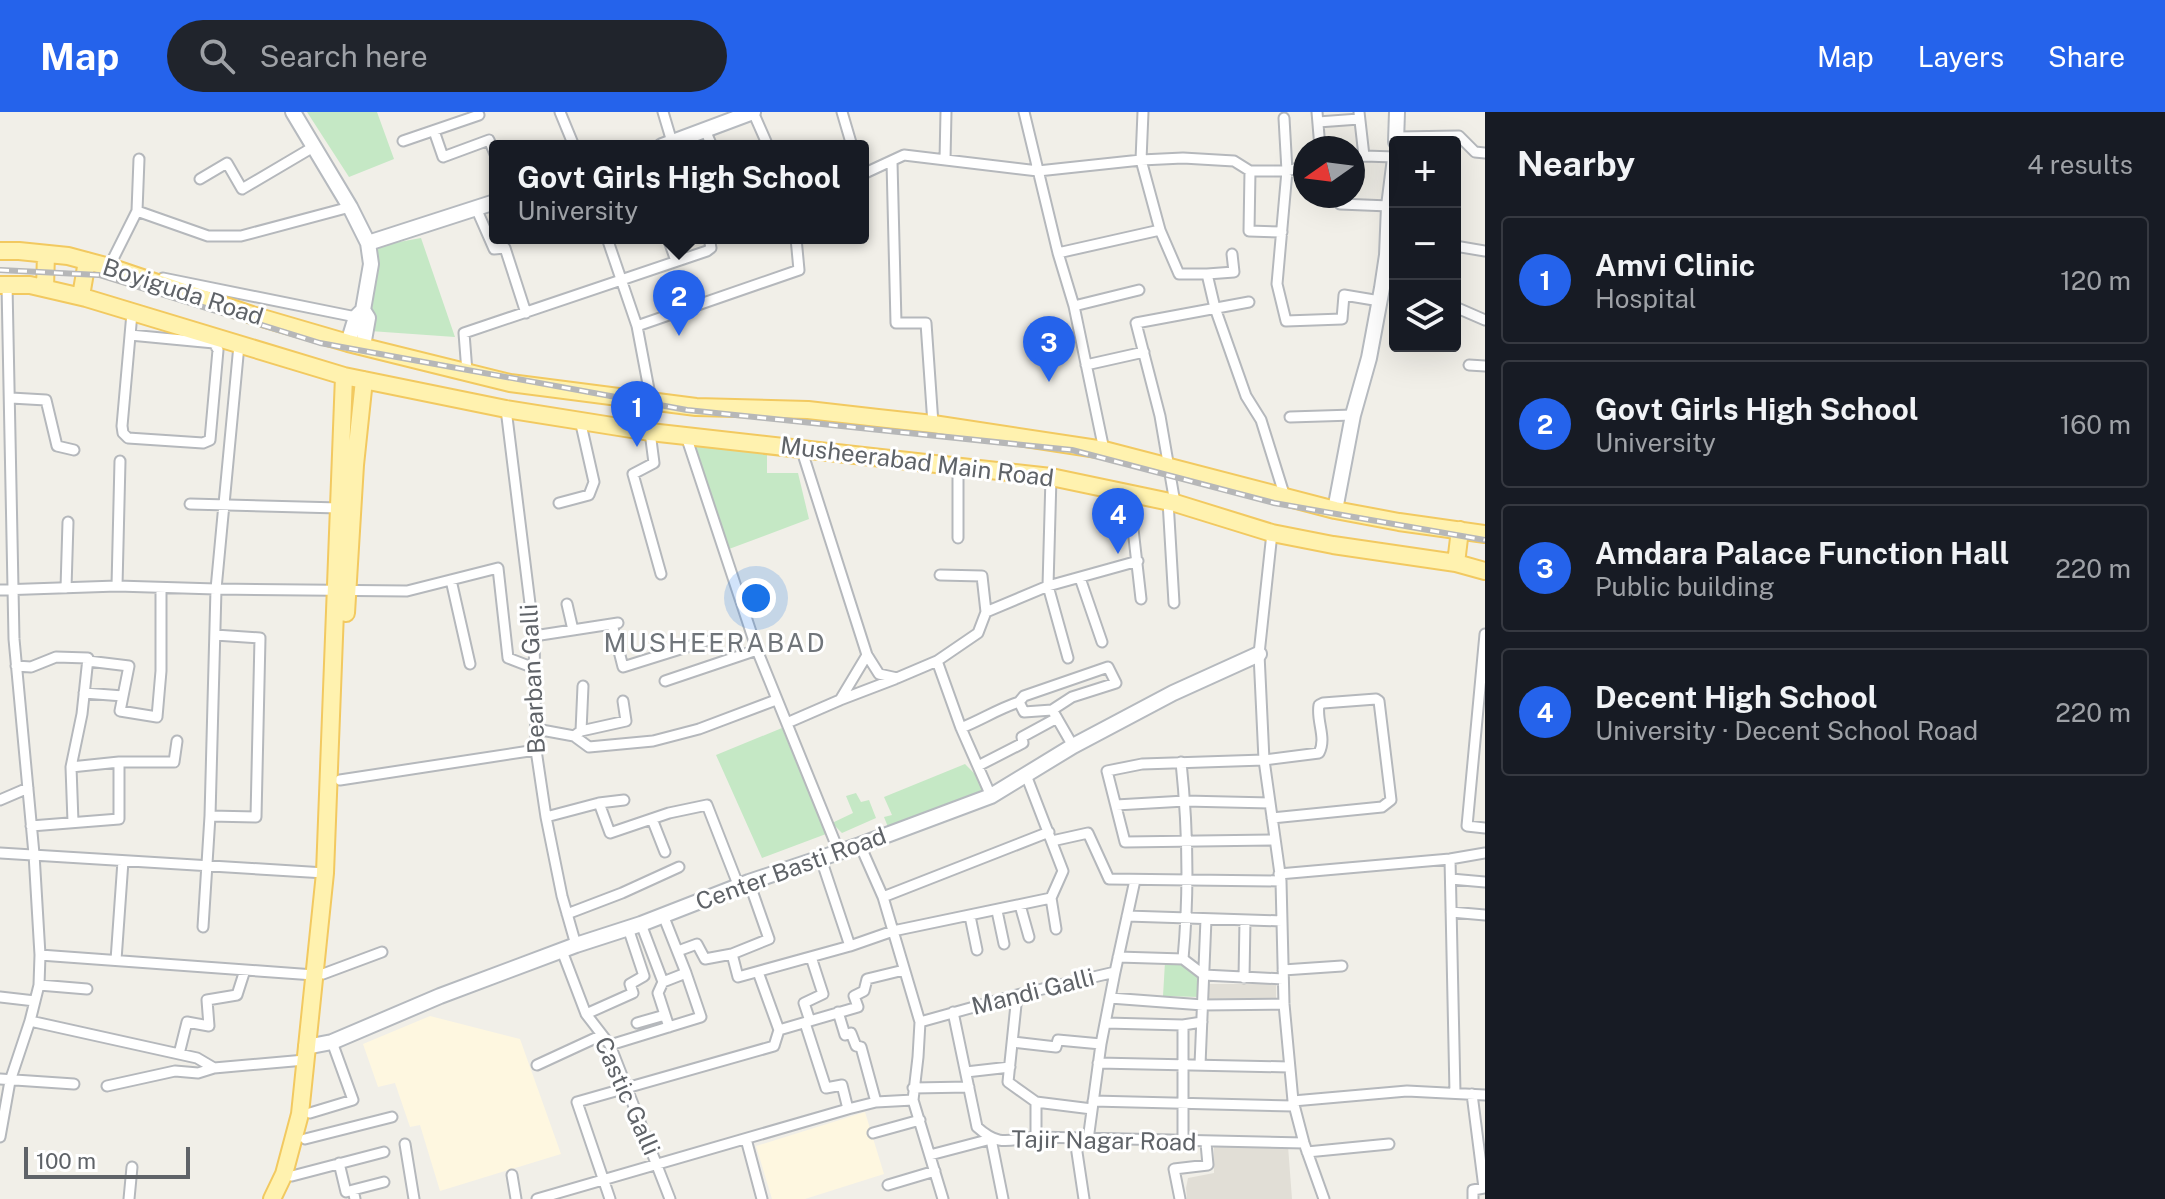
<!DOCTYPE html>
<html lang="en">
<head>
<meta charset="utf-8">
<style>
  body { margin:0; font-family:"Public Sans",sans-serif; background:#20242c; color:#f1f3f6 }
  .controls { position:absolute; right:24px; top:24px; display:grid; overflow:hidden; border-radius:8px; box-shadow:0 8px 32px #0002 }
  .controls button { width:72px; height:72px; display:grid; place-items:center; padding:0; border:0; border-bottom:2px solid #363941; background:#171b24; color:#f1f3f6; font:40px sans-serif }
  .compass { position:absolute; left:1293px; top:24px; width:72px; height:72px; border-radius:50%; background:#171b24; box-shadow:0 8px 32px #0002; rotate:256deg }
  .scale { position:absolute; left:24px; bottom:20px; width:166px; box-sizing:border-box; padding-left:8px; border:4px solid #5f6368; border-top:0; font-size:22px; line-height:28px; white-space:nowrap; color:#5f6368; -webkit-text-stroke:6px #fff; paint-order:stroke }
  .you { position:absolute; left:756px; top:486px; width:28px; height:28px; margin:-20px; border:6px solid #fff; border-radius:50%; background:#1a73e8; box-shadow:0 0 0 12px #1a73e833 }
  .badge { display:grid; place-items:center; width:52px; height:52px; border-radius:50%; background:#2563eb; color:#fff; font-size:26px; font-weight:700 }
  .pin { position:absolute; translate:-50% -66px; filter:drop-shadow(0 2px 4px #0008) }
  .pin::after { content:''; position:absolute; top:42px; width:28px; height:24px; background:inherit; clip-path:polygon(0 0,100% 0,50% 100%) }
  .popup { position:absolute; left:489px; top:28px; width:380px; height:104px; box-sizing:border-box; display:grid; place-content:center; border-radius:8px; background:#171b24; filter:drop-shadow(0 2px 6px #0005); font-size:26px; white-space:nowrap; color:#9ea1a6 }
  .popup b { font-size:30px; color:#f1f3f6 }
  .popup::after { content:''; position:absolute; left:50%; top:100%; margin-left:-16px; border:16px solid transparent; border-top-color:#171b24 }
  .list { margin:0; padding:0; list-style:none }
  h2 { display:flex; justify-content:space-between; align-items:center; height:104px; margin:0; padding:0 32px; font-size:34px }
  h2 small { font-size:26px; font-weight:400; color:#9ea1a6 }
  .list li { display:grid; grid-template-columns:52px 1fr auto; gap:24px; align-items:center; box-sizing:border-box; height:128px; margin:0 16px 16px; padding:0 16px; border:2px solid #363941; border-radius:8px }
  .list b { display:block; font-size:30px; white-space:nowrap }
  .list p { margin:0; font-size:26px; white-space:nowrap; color:#9ea1a6 }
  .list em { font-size:26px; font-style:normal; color:#9ea1a6 }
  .icon { flex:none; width:44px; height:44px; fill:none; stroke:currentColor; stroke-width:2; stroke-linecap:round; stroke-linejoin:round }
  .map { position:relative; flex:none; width:1485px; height:1087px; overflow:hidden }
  header { display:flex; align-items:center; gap:48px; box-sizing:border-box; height:112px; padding:0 40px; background:#2563eb; color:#fff }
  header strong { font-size:38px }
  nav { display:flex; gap:44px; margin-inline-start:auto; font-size:28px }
  .search { width:560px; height:72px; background:#20242c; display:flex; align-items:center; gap:20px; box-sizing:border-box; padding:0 28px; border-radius:44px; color:#9ea1a6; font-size:30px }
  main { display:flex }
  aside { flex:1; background:#171b24 }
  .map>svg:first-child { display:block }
</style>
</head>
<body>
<header>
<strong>Map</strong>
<div class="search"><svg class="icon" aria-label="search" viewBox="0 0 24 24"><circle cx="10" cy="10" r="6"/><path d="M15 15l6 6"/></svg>Search here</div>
<nav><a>Map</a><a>Layers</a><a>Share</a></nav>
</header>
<main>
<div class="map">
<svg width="1485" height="1087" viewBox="0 0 1485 1087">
  <rect width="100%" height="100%" fill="#f1efe8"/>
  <!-- commercial -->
  <path fill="#fef7e0" d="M430,904L520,927L561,1042L440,1079L420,1013L410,1015L395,971L378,975L363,932Z
    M865,1000L884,1062L805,1087H772L756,1034Z"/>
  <!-- education -->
  <path fill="#e1ded6" d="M1207,872H1276V889H1207Z
    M1214,1034H1288L1292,1087H1187L1186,1076L1188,1066L1214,1061Z"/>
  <!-- green -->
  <path fill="#c5e8c5" d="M307,0H377L394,47L349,65Z
    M421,126L455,225L370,219L377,134Z
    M697,323L767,328V361H798L809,407L729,437L693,335Z
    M782,616L826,722L762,746L716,643Z
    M965,652L977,664L983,678L890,720L884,705L892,703L884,685Z
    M856,681L861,690L869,688L876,706L842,721L832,711L853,701L846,684Z
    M1165,850L1185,852L1200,864L1199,885L1163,884Z"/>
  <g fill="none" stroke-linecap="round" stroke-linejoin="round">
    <defs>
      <path id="street" d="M560,0L574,34
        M663,0L672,30
        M753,0L768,34
        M842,0L852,34
        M1024,0L1058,141L1074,194L1104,338
        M1143,0L1141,48L1160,118L1179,162H1207L1215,196L1246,284L1261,308L1285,385
        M1317,0L1320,36
        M1359,0L1364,44
        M1284,6L1287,59L1277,172L1286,209L1342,207L1344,183L1380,189
        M1318,10L1359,7
        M705,18L712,34
        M434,19L443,45L489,28L495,42
        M1397,25L1459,24L1475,40L1485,41
        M403,29L479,3
        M1353,45L1364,44L1395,45
        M945,48L946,0
        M892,50L896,211H926L933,312
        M1250,59L1249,119L1282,120
        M863,62L904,43L1038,59L1141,48L1183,46L1234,49L1250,59H1287L1305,54
        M200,67L227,51L242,77L315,34
        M1340,92L1389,94
        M476,96L494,137L505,136L526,201
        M137,99L208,124H241L350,95
        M607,126L637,214L651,288
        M668,126L676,149
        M1455,134L1485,139
        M1058,141L1160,118
        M109,155L137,99L139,47
        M1207,162L1234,160L1232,142
        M163,166L356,205
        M1074,194L1139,178
        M1455,195L1485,208
        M637,214L799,158L796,126
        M130,223L214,231L218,238L210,328L203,331L128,326L123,321L122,314L132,201
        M1086,253L1144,240
        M1469,253L1485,254
        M467,260L464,221L707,139L711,136L709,126
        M11,286L46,288L57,334L74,338
        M506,297L534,524L536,638L546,705L562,784L576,833
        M1290,305L1353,303
        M650,320L654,351L633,362L661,462
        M686,324L757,538L839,740
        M801,336L867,543L840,588
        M958,355V426
        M1051,365L1048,474L1068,546
        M1129,382L1141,487
        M1168,389L1174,491
        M559,391L589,383L594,370L580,308
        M1175,391L1160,304L1136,211L1249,190
        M190,392L339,396
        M1272,421L1259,542L1264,648L1281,769L1284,892L1293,989L1304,1031L1324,1087
        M940,463L982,464L986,500
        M1080,466L1102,530
        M451,468L470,552
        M117,474L120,349
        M66,476L68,410
        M0,478L117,474L216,477L407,479L498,456L508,546L534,556
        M567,492L573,518
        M612,512L623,555L706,529
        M1485,522L1467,714L1485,716
        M534,524L618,511
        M867,543L879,562L897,566L937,549L978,521L986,500L1048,474L1138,449
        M88,549L129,554L120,599L157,605L161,559V476
        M937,549L961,616L991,684
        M16,554L31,555L56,545L88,546L82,602L71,655L73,710
        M665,569L757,538
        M84,581L123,584
        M1054,601L1073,634
        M787,611L840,588L895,567
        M961,616C981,608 998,597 1019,590L1024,600L1052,598L1072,585L1116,571L1108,555L1024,584L1019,590
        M536,617L574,624L589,635L653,629L699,617L776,588
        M581,619L583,574
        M574,624L581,619L626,609L623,589
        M1181,650C1188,716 1189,782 1183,847
        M978,654L1023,631L1022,625L1057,606
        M71,655L119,650H174L177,629
        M340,668L536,638
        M0,688L28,676
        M599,691L624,688
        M1116,693L1185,689L1270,691
        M210,704L256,705L260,526L215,523
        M546,705L599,691L610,721L669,701L707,693L739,775
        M1272,706L1382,695L1391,688L1379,589L1376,587L1323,591L1319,593C1316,609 1327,626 1319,641L1264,648L1142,652L1107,659L1125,730L1275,728
        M652,707L665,740
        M31,714L119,707V650
        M1052,729L1088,721L1109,767L1281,769
        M860,733L883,785L920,910L918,945L913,988L943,1087
        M0,741L325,761
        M821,747L850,834
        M1450,747L1455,981
        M1279,762L1450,747L1485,741
        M1451,767L1485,770
        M883,785L1049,720
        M1051,786L1056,817
        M1020,793L1029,825
        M997,799L1004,832
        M1451,800L1485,803
        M567,802L622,781L679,755
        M970,804L977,838
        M1127,804L1282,809
        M641,812L663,870
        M203,815L210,704L216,477L239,233
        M562,839L586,902L610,933L670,1087
        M678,839L697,832L705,847L732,842L769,827L749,770
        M732,842L738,865L850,834L893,819L1051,786L1063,759L1026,663
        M40,843L314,863
        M1118,845L1183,847L1204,863L1283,867
        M116,848L123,749
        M1283,858L1342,854
        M323,862L382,840
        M1244,866L1245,808
        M39,873L87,877
        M1017,883L1008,970L1036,990L1092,997
        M0,885L35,889
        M1110,886L1203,893L1284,892
        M838,900L845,923L851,921L856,934L861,935L876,990
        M953,900L977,1015C999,1035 1008,1028 1036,1025L1304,1031
        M586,902L633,881L630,872L644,864L628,816
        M30,909L197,946L214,956L305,948
        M810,909L804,891L823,882L811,845
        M920,910L1017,883L1115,860L1135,768
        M637,911L665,903
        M805,911L826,976L842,973L848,997
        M1106,911L1183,913L1202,910
        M669,915L658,881L663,870L686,861
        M779,918L858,895L854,884L864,879L867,867L904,858
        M1013,930L1056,935L1058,928L1101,932
        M610,933L701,905L686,861L663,803
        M179,942L187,910L209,914L207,888L237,883L245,858
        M1098,951L1289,955
        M537,953L602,923
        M1200,953L1206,807
        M966,960L1010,955
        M0,967L74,972
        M107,974L175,959L198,961L214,956
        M913,976L969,975
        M1472,982L1484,1076L1473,1078V1087
        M1093,989L1293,994
        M1293,989L1407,979L1485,983
        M1036,990V1025
        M310,1001L353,988L332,930
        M873,1021L920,1008
        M0,1025L10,969L30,909L39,873L40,843L34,742L14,527L7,173
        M305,1027L392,1005
        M746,1027L762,1087
        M1075,1027L1084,1087
        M1088,1028L1101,932L1115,860
        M1183,1029V913
        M405,1032L414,1087
        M1307,1040L1389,1032
        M930,1043L991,1027L1003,1087
        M339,1051L346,1080L353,1078L355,1087
        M512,1063L516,1087
        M292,1064L384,1040
        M888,1073L935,1059
        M353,1078L384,1070
        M129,1087L132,1055
        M537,1087L848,997L876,990L913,988
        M610,1087L577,990L774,934L779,918L758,860
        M1180,1087L1174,1057L1208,1053L1206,1031"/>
      <path id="secondary" d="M293,0L350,95L368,131L371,152L363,198
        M1396,30L1397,0
        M662,34L753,0
        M368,131L495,90
        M348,231L356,205L363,198
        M363,234L368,206L363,198
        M1335,398L1353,303L1369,246L1382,176L1387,143L1389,94L1395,46
        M306,935L332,930L440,884L576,833L641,812L749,770L860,733L991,684L1073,634L1173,581L1259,542"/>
      <path id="primary" d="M0,139H19L68,144L113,156L252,203L348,231L510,271L696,295L808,298L878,306L933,312L1104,338L1335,398L1399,410L1485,422
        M0,173H30L86,186L344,264L506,297L650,320L1051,365L1175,391L1272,421L1333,433L1456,451L1485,459
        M45,176L46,142
        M81,184L87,149
        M1456,451L1460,418
        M346,501L355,353L364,268
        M272,1087L284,1062L300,1002L325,761L344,264"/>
    </defs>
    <!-- street casing -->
    <use href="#street" stroke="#b5b8bc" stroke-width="13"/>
    <!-- secondary casing -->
    <use href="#secondary" stroke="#b6babf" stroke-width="18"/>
    <!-- primary casing -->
    <use href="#primary" stroke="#f2c960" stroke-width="20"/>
    <!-- street -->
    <use href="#street" stroke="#fff" stroke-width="9"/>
    <!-- secondary -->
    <use href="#secondary" stroke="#fff" stroke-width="14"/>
    <!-- primary -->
    <use href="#primary" stroke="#fff2af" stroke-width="16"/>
    <defs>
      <path id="rail" d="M0,158L99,163L320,231L687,298L1072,338L1274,391L1485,428"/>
    </defs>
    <!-- rail casing -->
    <use href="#rail" stroke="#b6b7b8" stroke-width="6"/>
    <!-- rail -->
    <use href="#rail" stroke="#fff" stroke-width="3" stroke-dasharray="9" stroke-linecap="butt"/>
  </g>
  <g text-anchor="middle" stroke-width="6" stroke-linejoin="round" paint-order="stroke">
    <!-- street labels -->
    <g font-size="24" fill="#5f6368" stroke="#fff">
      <text transform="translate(183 180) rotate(18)" y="8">Boyiguda Road</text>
      <text transform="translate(917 350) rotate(7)" y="8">Musheerabad Main Road</text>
      <text transform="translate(533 567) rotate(-93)" y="8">Bearban Galli</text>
      <text transform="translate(791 757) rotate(-20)" y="8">Center Basti Road</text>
      <text transform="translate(1033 880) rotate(-14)" y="8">Mandi Galli</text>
      <text transform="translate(627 984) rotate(66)" y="8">Castic Galli</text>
      <text transform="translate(1104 1029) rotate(1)" y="8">Tajir Nagar Road</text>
    </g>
    <!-- neighbourhood labels -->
    <g font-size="26" letter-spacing="2" fill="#70757a" stroke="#fff">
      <text x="715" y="540">MUSHEERABAD</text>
    </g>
  </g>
</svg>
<div class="controls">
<button>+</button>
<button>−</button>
<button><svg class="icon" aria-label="layers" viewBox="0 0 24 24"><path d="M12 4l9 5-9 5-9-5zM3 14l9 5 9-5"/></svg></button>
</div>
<svg class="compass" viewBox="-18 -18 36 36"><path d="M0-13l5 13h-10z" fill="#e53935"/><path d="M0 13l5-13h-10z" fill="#9ea1a6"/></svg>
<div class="scale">100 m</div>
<div class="you"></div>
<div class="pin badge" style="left:637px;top:335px">1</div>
<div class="pin badge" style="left:679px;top:224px">2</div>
<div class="popup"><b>Govt Girls High School</b>University</div>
<div class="pin badge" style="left:1049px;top:270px">3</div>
<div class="pin badge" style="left:1118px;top:442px">4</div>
</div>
<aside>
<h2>Nearby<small>4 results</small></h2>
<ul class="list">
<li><span class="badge">1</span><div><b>Amvi Clinic</b><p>Hospital</p></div><em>120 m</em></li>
<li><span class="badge">2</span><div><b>Govt Girls High School</b><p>University</p></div><em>160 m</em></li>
<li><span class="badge">3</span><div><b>Amdara Palace Function Hall</b><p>Public building</p></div><em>220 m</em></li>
<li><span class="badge">4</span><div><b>Decent High School</b><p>University · Decent School Road</p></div><em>220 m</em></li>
</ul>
</aside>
</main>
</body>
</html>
